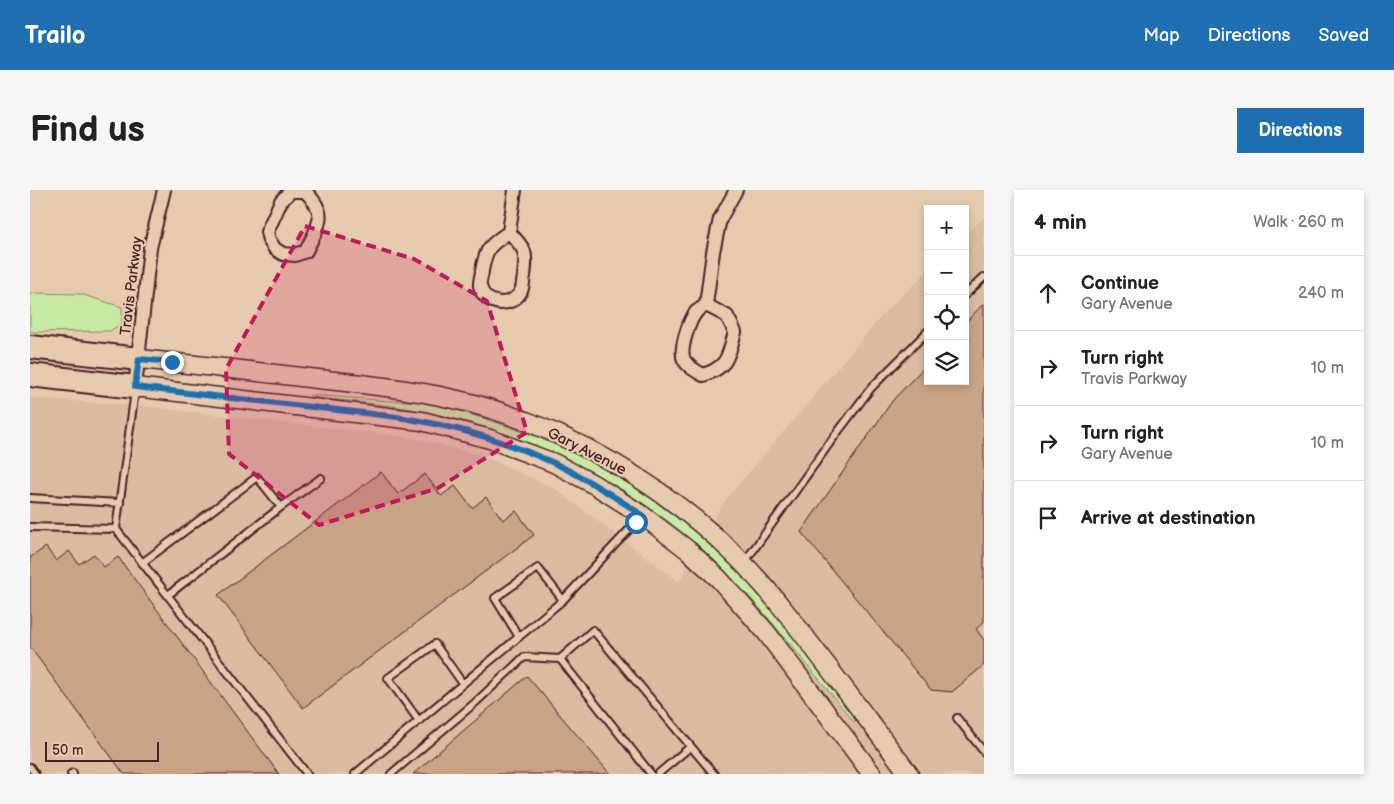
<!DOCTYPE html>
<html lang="en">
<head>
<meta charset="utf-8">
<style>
  body { margin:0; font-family:"Balsamiq Sans",sans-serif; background:#f6f6f6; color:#222 }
  .controls { position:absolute; right:15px; top:15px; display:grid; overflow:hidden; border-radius:0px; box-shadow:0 2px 8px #0003 }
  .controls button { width:45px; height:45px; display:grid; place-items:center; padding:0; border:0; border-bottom:1px solid #e0e0e0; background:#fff; color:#222; font:25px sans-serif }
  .scale { position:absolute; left:15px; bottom:12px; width:114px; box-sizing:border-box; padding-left:5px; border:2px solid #4a1f2b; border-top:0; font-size:14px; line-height:18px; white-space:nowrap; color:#4a1f2b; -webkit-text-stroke:4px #e6caad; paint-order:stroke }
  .stop { position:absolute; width:15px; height:15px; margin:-11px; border:4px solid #1f6fb2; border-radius:50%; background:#fff }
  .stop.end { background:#1f6fb2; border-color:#fff; box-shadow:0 1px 5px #0008 }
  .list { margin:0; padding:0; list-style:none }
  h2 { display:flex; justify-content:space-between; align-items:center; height:65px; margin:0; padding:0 20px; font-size:21px }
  h2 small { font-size:16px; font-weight:400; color:#767676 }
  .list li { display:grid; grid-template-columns:32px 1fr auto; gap:15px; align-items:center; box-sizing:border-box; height:75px; padding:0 20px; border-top:1px solid #e0e0e0 }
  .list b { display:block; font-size:19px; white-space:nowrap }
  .list p { margin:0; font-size:16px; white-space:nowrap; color:#767676 }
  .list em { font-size:16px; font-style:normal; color:#767676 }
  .icon { flex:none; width:28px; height:28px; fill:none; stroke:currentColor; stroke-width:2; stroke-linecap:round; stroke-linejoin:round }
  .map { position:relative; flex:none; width:954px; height:584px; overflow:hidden; border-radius:0px }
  header { display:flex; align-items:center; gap:30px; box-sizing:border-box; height:70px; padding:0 25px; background:#1f6fb2; color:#fff }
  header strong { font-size:24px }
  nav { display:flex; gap:28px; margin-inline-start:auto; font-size:18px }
  .intro { display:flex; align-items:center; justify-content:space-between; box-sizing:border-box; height:120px; padding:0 30px }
  h1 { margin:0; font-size:35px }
  .button { padding:12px 22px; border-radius:0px; background:#1f6fb2; color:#fff; font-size:18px; font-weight:700 }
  main { display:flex; gap:30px; padding:0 30px }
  aside { flex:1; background:#fff; border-radius:0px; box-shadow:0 2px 8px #0003 }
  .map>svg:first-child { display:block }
</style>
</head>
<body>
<header>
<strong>Trailo</strong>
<nav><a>Map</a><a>Directions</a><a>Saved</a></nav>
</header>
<div class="intro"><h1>Find us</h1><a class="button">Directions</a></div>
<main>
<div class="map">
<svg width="954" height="584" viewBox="0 0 954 584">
  <rect width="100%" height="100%" fill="#e6caad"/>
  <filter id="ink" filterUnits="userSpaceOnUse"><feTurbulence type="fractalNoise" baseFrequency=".02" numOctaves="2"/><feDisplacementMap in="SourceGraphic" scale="10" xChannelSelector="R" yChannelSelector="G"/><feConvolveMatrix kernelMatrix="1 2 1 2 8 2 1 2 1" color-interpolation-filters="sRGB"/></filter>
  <g filter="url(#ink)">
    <!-- built -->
    <path fill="#dabb9f" d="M954,27V584H0V208L103,215L384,248L453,266L524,298L649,392L693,313L855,122L898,81V191H935V45Z"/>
    <!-- green -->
    <path fill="#c7eaa3" stroke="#888467" d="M0,103L50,104L92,117V133L80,141L0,142Z
      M280,205C307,207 333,209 360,211C371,211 383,211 394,212C412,215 431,221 449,227C547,256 640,310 711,385C753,430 789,481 826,530L824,532C781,480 739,425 691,377C611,298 506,246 397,222C358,214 319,211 280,207Z"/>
    <!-- building -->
    <path fill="#c8a385" stroke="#4a1f2b" d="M954,113V432L946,439L954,450V475L922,502L901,500L771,342L863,210L898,173V191H935V133Z
      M351,282L368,304L395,284L411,306L425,296L442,318L456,307L473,330L486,321L504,345L273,518L188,405Z
      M16,357L26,371L39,361L49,374L64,364L74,377L88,367L249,584H94L0,457V366L1,367Z
      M497,486L580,584H383Z"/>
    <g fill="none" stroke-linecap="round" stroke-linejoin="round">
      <defs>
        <path id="service" d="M935,105L954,87
          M0,308L90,313
          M251,317L291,288
          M0,337L86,339L105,201
          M86,339L277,584
          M112,373L227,287L251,317L138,405
          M714,373L804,247L841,198L898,141
          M489,447L465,408L508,378L533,410
          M927,528L954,562
          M389,531L358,488L405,454L433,494
          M0,577L5,584
          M41,584L43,583V584
          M325,584L533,410L612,326
          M361,584L446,512L494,467L530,469
          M621,584L530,469L563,440L684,584
          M628,584L660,557"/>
        <path id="minor" d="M261,1H275C299,25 289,34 276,61L265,65L253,64L245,59L239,50L237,42L251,11Z
          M479,42C496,60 497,62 494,86C493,91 493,97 491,101C482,119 454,116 450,96C449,92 452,85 452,81C456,57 460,55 479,42L485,0
          M676,115L697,126L705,142C698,165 699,177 673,185C666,181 658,177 654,170C649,160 659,131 666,122C669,120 673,117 676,115L683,62L690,29L706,0
          M105,197L120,58L134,0"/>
        <path id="secondary" d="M109,169C169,175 229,182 288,189C341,195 393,200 444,214C542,241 634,295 706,366C739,399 767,436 795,473C823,510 851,547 879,584
          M105,197L392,231L460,249L524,273L565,295L612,325L658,360L689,389L736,442L842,584"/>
        <path id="motorway" d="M0,157L109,169
          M0,185L105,197"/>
      </defs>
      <!-- service casing -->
      <use href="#service" stroke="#4a1f2b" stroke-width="10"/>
      <!-- minor casing -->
      <use href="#minor" stroke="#4a1f2b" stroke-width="16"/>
      <!-- secondary casing -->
      <use href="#secondary" stroke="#4a1f2b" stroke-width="21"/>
      <!-- motorway casing -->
      <use href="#motorway" stroke="#4a1f2b" stroke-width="26"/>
      <!-- service -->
      <use href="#service" stroke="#e6caad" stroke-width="6"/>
      <!-- minor -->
      <use href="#minor" stroke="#e6caad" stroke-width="12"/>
      <!-- secondary -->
      <use href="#secondary" stroke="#e6caad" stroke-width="18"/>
      <!-- motorway -->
      <use href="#motorway" stroke="#e6caad" stroke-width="22"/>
    </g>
  </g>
  <g fill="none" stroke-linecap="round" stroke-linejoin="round" filter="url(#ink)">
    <!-- route -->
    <path stroke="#1f6fb2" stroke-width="6" d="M142,172L109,169L105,197L360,226C416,234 472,249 524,273C555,288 584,306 612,325L606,332"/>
  </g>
  <!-- marked area -->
  <path fill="#c2185b" fill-opacity="0.2" stroke="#c2185b" stroke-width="4" stroke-dasharray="10 6" stroke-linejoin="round" d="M275,36L384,69L457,111L497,242L408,298L289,335L199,264L196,179Z"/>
  <g text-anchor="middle" stroke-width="4.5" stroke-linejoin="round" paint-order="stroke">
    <!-- street labels -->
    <g font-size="15" fill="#4a1f2b" stroke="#e6caad">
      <text transform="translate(101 96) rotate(-83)" y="5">Travis Parkway</text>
      <text transform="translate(557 261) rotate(27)" y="5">Gary Avenue</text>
    </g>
  </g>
</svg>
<div class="controls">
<button>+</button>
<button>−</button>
<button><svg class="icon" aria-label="locate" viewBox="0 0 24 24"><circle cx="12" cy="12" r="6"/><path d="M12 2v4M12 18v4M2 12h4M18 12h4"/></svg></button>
<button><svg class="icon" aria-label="layers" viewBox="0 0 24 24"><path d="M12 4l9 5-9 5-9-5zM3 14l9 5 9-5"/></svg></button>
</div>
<div class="scale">50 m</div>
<div class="stop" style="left:606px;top:332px"></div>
<div class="stop end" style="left:142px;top:172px"></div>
</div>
<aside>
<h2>4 min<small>Walk · 260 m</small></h2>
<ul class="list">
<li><svg class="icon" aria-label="ahead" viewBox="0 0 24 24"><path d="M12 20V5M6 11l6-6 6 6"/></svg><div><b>Continue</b><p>Gary Avenue</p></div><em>240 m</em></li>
<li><svg class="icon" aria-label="right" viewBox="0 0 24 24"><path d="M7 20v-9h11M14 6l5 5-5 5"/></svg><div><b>Turn right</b><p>Travis Parkway</p></div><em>10 m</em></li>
<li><svg class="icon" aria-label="right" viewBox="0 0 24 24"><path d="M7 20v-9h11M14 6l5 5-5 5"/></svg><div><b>Turn right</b><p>Gary Avenue</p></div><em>10 m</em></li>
<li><svg class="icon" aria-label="arrive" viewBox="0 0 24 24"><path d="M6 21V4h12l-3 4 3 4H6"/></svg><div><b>Arrive at destination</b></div></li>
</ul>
</aside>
</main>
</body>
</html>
